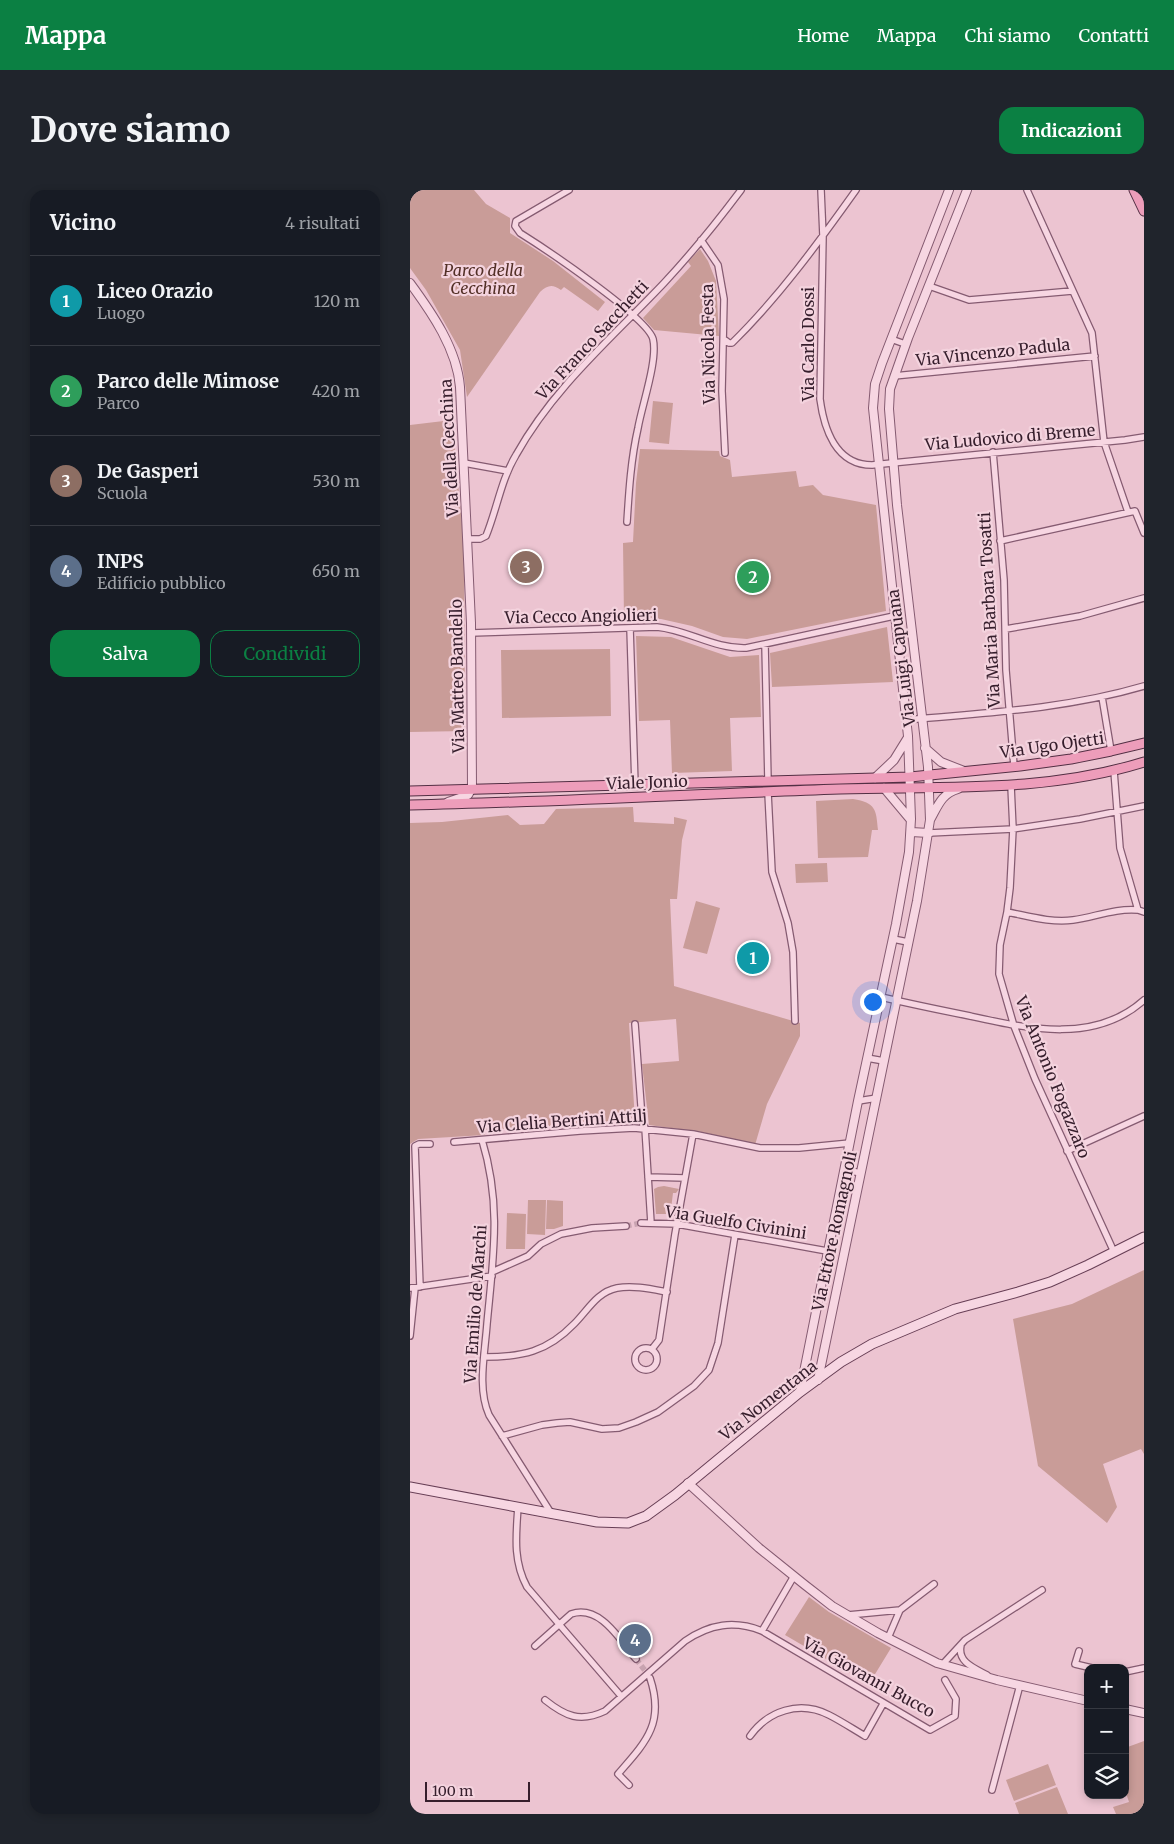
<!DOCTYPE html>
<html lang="it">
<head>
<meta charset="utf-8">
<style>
  body { margin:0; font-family:Merriweather,serif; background:#20242c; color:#f1f3f6 }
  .controls { position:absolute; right:15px; bottom:15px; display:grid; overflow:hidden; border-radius:10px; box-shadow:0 2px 8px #0003 }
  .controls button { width:45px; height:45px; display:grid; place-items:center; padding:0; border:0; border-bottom:1px solid #363941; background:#171b24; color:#f1f3f6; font:25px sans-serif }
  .scale { position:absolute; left:15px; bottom:12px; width:105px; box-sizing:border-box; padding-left:5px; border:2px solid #361e2c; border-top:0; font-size:14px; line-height:18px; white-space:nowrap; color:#361e2c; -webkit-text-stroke:4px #f4d3de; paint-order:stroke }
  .you { position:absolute; left:462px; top:811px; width:18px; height:18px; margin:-12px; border:4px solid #fff; border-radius:50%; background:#1a73e8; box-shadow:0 0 0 8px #1a73e833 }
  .badge { display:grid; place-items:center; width:32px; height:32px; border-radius:50%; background:#0b8043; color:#fff; font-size:16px; font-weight:700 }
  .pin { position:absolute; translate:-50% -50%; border:2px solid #fff; box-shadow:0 1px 5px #0006 }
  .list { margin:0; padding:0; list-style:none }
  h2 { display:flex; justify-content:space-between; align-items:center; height:65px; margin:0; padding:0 20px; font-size:21px }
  h2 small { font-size:16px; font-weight:400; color:#9ea1a6 }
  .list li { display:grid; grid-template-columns:32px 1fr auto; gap:15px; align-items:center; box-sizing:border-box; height:90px; padding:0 20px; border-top:1px solid #363941 }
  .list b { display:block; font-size:19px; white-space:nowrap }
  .list p { margin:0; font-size:16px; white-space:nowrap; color:#9ea1a6 }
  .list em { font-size:16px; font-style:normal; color:#9ea1a6 }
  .actions { display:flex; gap:10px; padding:15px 20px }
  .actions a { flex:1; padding:11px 0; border:1px solid #0b8043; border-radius:15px; text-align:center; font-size:18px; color:#0b8043 }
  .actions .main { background:#0b8043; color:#fff }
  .icon { flex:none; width:28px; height:28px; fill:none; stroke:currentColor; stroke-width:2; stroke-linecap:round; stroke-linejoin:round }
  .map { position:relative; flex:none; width:734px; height:1624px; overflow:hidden; border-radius:15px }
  header { display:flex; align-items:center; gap:30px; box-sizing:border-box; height:70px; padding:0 25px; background:#0b8043; color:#fff }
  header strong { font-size:24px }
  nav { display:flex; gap:28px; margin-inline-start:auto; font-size:18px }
  .intro { display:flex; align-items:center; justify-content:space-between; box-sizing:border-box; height:120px; padding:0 30px }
  h1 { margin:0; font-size:35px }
  .button { padding:12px 22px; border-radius:15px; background:#0b8043; color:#fff; font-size:18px; font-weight:700 }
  main { display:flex; gap:30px; padding:0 30px }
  aside { flex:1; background:#171b24; border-radius:15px; box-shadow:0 2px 8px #0003 }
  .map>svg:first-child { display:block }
</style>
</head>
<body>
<header>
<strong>Mappa</strong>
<nav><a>Home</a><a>Mappa</a><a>Chi siamo</a><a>Contatti</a></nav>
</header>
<div class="intro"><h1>Dove siamo</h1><a class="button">Indicazioni</a></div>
<main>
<aside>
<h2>Vicino<small>4 risultati</small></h2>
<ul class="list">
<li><span class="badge" style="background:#0f9aa8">1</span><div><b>Liceo Orazio</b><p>Luogo</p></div><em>120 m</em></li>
<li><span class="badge" style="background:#2e9e5b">2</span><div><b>Parco delle Mimose</b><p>Parco</p></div><em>420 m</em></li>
<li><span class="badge" style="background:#8d6e63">3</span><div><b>De Gasperi</b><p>Scuola</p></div><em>530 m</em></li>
<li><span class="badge" style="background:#5c6f8a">4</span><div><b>INPS</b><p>Edificio pubblico</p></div><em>650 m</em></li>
</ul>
<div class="actions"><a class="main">Salva</a><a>Condividi</a></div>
</aside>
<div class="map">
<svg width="734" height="1624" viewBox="0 0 734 1624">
  <rect width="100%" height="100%" fill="#ecc4d1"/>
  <!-- green -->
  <path fill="#c99c98" d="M0,0H64L76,14L100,28V43L143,71L195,112L188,121L154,97L151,100C142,94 138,95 130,102L57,207L50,160L16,100L0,78Z
    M290,59L298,71L306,91L309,146L244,140L233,128L281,76L278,72Z
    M243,211L263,213L259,254L239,252Z
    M42,230L54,355L55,541L0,542V235Z
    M230,259L309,261L310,266L320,270L322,287L386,281L389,297L403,295L413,305L466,315L476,421L337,449L313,447L282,436L251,429L214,428L213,353L223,352L226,293Z
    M477,437L483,492L362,497L360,463Z
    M226,446L261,447L320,467L349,465L351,527L320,528L322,581L262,583L260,530L229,531Z
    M200,459L201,526L92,528L91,460Z
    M443,609C466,613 466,619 468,640H462L458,667L408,668L406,611Z
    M223,617L224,632L264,634V627L277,630L272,650L267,709H260L264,796L390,833V846L357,914L345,955L291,942L239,935L232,874L269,871L266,829L219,833L225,931L73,940L75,945L8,949L0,954V633L32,632L98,625L110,635L134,634L146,619Z
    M417,673L418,692L386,693L385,674Z
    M286,711L310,718L297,764L273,758Z
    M254,996L269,999L266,1003H263L261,1019H265V1024H246L244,999L248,997Z
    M118,1010H136L135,1045L117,1044Z
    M137,1010L153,1011V1036L144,1039H136Z
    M97,1023L116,1024L115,1059H96Z
    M734,1080V1264L731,1259L693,1274L707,1317L697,1333L628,1276L603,1129L662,1114Z
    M399,1407L419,1422L481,1458L459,1494L375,1445Z
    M734,1551V1624H706L703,1617L719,1612L715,1600V1558Z
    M638,1574L646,1595L604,1611L596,1590Z
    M647,1597L658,1624H609L605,1613Z"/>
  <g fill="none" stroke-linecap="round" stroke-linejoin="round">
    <!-- minor-tunnel -->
    <path stroke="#c8a3b0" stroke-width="5.5" stroke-dasharray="5.5 3" stroke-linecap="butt" d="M216,1036L231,1033
      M226,1469L240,1487"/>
    <defs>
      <path id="minor" d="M159,0L106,31L105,36L110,43C134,58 237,127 243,149C248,170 232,215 228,238C221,269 219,300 217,332
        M411,0L413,46L410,209C414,239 426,275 462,275L715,250L734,247
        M617,0L682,143L694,252L718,322
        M291,50L308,75L314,109L312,201L315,263
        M519,96L559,110L662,101
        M481,149L495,154
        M315,150L319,153H322C368,108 409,52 446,0
        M484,186L685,166
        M583,262L594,390L596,480L604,576
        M54,273L98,281
        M58,349H70L76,346C87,319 91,290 106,265C144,197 201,149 254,93C281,64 307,32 331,0
        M590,351L725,321L734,343
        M220,438L225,595
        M596,439L670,426L734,408
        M61,443L247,437C278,440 304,459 336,458L484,426
        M355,455L358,591
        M692,507L701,561
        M496,530C576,523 656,519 734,496
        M704,581L710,658L728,720L734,722
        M601,596L603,639L600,698L597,722L590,755L589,784L604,836L625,889L704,1062
        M358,603L362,682L378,733L383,762L385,831
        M519,643L603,639L670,629L734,616
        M597,722C618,726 641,733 663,730C685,727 705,718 728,720
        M483,749L498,752
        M471,807C501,814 530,820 560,826C619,839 685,854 734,810
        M225,834L232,929L235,938L241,1033
        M457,868L474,871
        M448,911L467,908
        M72,950C92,1015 83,1069 77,1134C75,1163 67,1198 79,1225L141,1323
        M44,952L170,941L224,938L283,944L350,958H389L440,953
        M657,961L734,926
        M434,979L450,983
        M238,987L275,988
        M231,1033L267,1034L417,1061
        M82,1082L118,1066L131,1054L151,1044L182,1038L216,1036
        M10,1097L5,956L9,954H20
        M0,1098L82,1086
        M0,1146L5,1098
        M225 1169a11 11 0 1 1 22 0a11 11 0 1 1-22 0Z
        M242,1159L249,1150L265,1044L283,944
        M74,1167C112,1167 137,1162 164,1134C178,1120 187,1102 207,1098C223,1095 241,1099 257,1102
        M395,1174L401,1178H410
        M92,1246L132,1235L147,1233L160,1232L192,1239L209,1238L226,1232L248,1222L284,1196L299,1180L308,1153L325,1045
        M108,1317C106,1346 103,1371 117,1397L211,1506
        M438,1425L490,1420
        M352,1441L520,1540L545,1526L546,1509L535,1490
        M478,1448L490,1420L524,1394
        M551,1455C547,1472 564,1478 577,1485
        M125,1456L161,1424C190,1414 210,1450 226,1469
        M669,1461L665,1474L682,1478
        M532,1475L555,1450L632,1400
        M715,1482L734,1478
        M135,1510C155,1526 170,1533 195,1521L275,1451C300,1434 324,1430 352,1441L384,1386
        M340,1546C358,1521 389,1510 419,1525C431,1531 443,1539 455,1546L473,1514
        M219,1595L208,1584C236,1552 255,1533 240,1488
        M582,1600L610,1495"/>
      <path id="tertiary" d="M0,93C22,123 47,159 50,197L61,433L62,598L58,605L38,612
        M515,558L531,572L554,581
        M465,588L484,570L497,549
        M474,598L500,629
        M520,630C528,616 531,604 548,599
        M501,642L519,643
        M408,1190L507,711L520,630L518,577L487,315L479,219L480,199L498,148L557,0
        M390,1202L448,911L486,734L499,662L501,629L498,546L463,218L465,194L472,173L539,0
        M278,1293L349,1358L395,1395L422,1416L468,1443L527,1473L587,1490L678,1511
        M715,1519L734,1523"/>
      <path id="secondary" d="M0,1297L187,1332L218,1333L236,1326L265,1305L390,1202L431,1172L462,1154L545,1119L608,1102L640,1092L678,1075L734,1047"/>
      <path id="primary" d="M724,0L734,21
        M0,601L500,587L610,576L661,569L701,561L734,553
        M0,615C144,612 287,604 430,599C532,596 635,603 734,572"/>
    </defs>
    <!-- minor casing -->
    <use href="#minor" stroke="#855b71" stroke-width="8"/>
    <!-- tertiary casing -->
    <use href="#tertiary" stroke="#855b71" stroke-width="10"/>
    <!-- secondary casing -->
    <use href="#secondary" stroke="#673e55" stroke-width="11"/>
    <!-- primary casing -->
    <use href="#primary" stroke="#532f44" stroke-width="11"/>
    <!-- minor -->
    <use href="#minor" stroke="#f7d6e2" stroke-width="5.5"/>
    <!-- tertiary -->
    <use href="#tertiary" stroke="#f7d6e2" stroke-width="8"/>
    <!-- secondary -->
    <use href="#secondary" stroke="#f7d6e2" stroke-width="9"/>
    <!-- primary -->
    <use href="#primary" stroke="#ed9dba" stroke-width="9"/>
  </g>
  <g text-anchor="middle" stroke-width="4.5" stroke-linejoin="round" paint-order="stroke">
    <!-- park labels -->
    <g font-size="16" font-style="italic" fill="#522f26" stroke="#f4d3de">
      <text x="73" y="86">Parco della<tspan x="73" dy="18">Cecchina</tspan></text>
    </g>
    <!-- street labels -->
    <g font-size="16" fill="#361e2c" stroke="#f4d3de">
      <text transform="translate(182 150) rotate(-47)" y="6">Via Franco Sacchetti</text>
      <text transform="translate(298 154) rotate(-91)" y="6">Via Nicola Festa</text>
      <text transform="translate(398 154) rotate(-90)" y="6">Via Carlo Dossi</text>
      <text transform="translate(583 162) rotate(-6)" y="6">Via Vincenzo Padula</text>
      <text transform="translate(600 247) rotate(-5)" y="6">Via Ludovico di Breme</text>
      <text transform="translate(39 258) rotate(-93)" y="6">Via della Cecchina</text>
      <text transform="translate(579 420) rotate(-93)" y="6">Via Maria Barbara Tosatti</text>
      <text transform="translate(171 426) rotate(-1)" y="6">Via Cecco Angiolieri</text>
      <text transform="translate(491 468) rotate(-97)" y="6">Via Luigi Capuana</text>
      <text transform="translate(47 486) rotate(-91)" y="6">Via Matteo Bandello</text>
      <text transform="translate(642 555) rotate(-8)" y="6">Via Ugo Ojetti</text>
      <text transform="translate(237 592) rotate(-2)" y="6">Viale Jonio</text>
      <text transform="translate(643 887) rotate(68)" y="6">Via Antonio Fogazzaro</text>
      <text transform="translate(152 931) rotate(-4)" y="6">Via Clelia Bertini Attilj</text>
      <text transform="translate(326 1032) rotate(9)" y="6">Via Guelfo Civinini</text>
      <text transform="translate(424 1041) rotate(-78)" y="6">Via Ettore Romagnoli</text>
      <text transform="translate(65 1114) rotate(-86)" y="6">Via Emilio de Marchi</text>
      <text transform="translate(358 1210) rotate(-38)" y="6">Via Nomentana</text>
      <text transform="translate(459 1487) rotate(29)" y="6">Via Giovanni Bucco</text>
    </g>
  </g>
</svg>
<div class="controls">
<button>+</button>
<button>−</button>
<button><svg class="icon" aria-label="layers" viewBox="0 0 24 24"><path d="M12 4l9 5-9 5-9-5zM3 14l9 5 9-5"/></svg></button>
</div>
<div class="scale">100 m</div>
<div class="you"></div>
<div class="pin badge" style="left:343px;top:768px;background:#0f9aa8">1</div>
<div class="pin badge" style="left:343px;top:387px;background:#2e9e5b">2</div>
<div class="pin badge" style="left:116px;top:377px;background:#8d6e63">3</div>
<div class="pin badge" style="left:225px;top:1450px;background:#5c6f8a">4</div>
</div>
</main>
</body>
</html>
